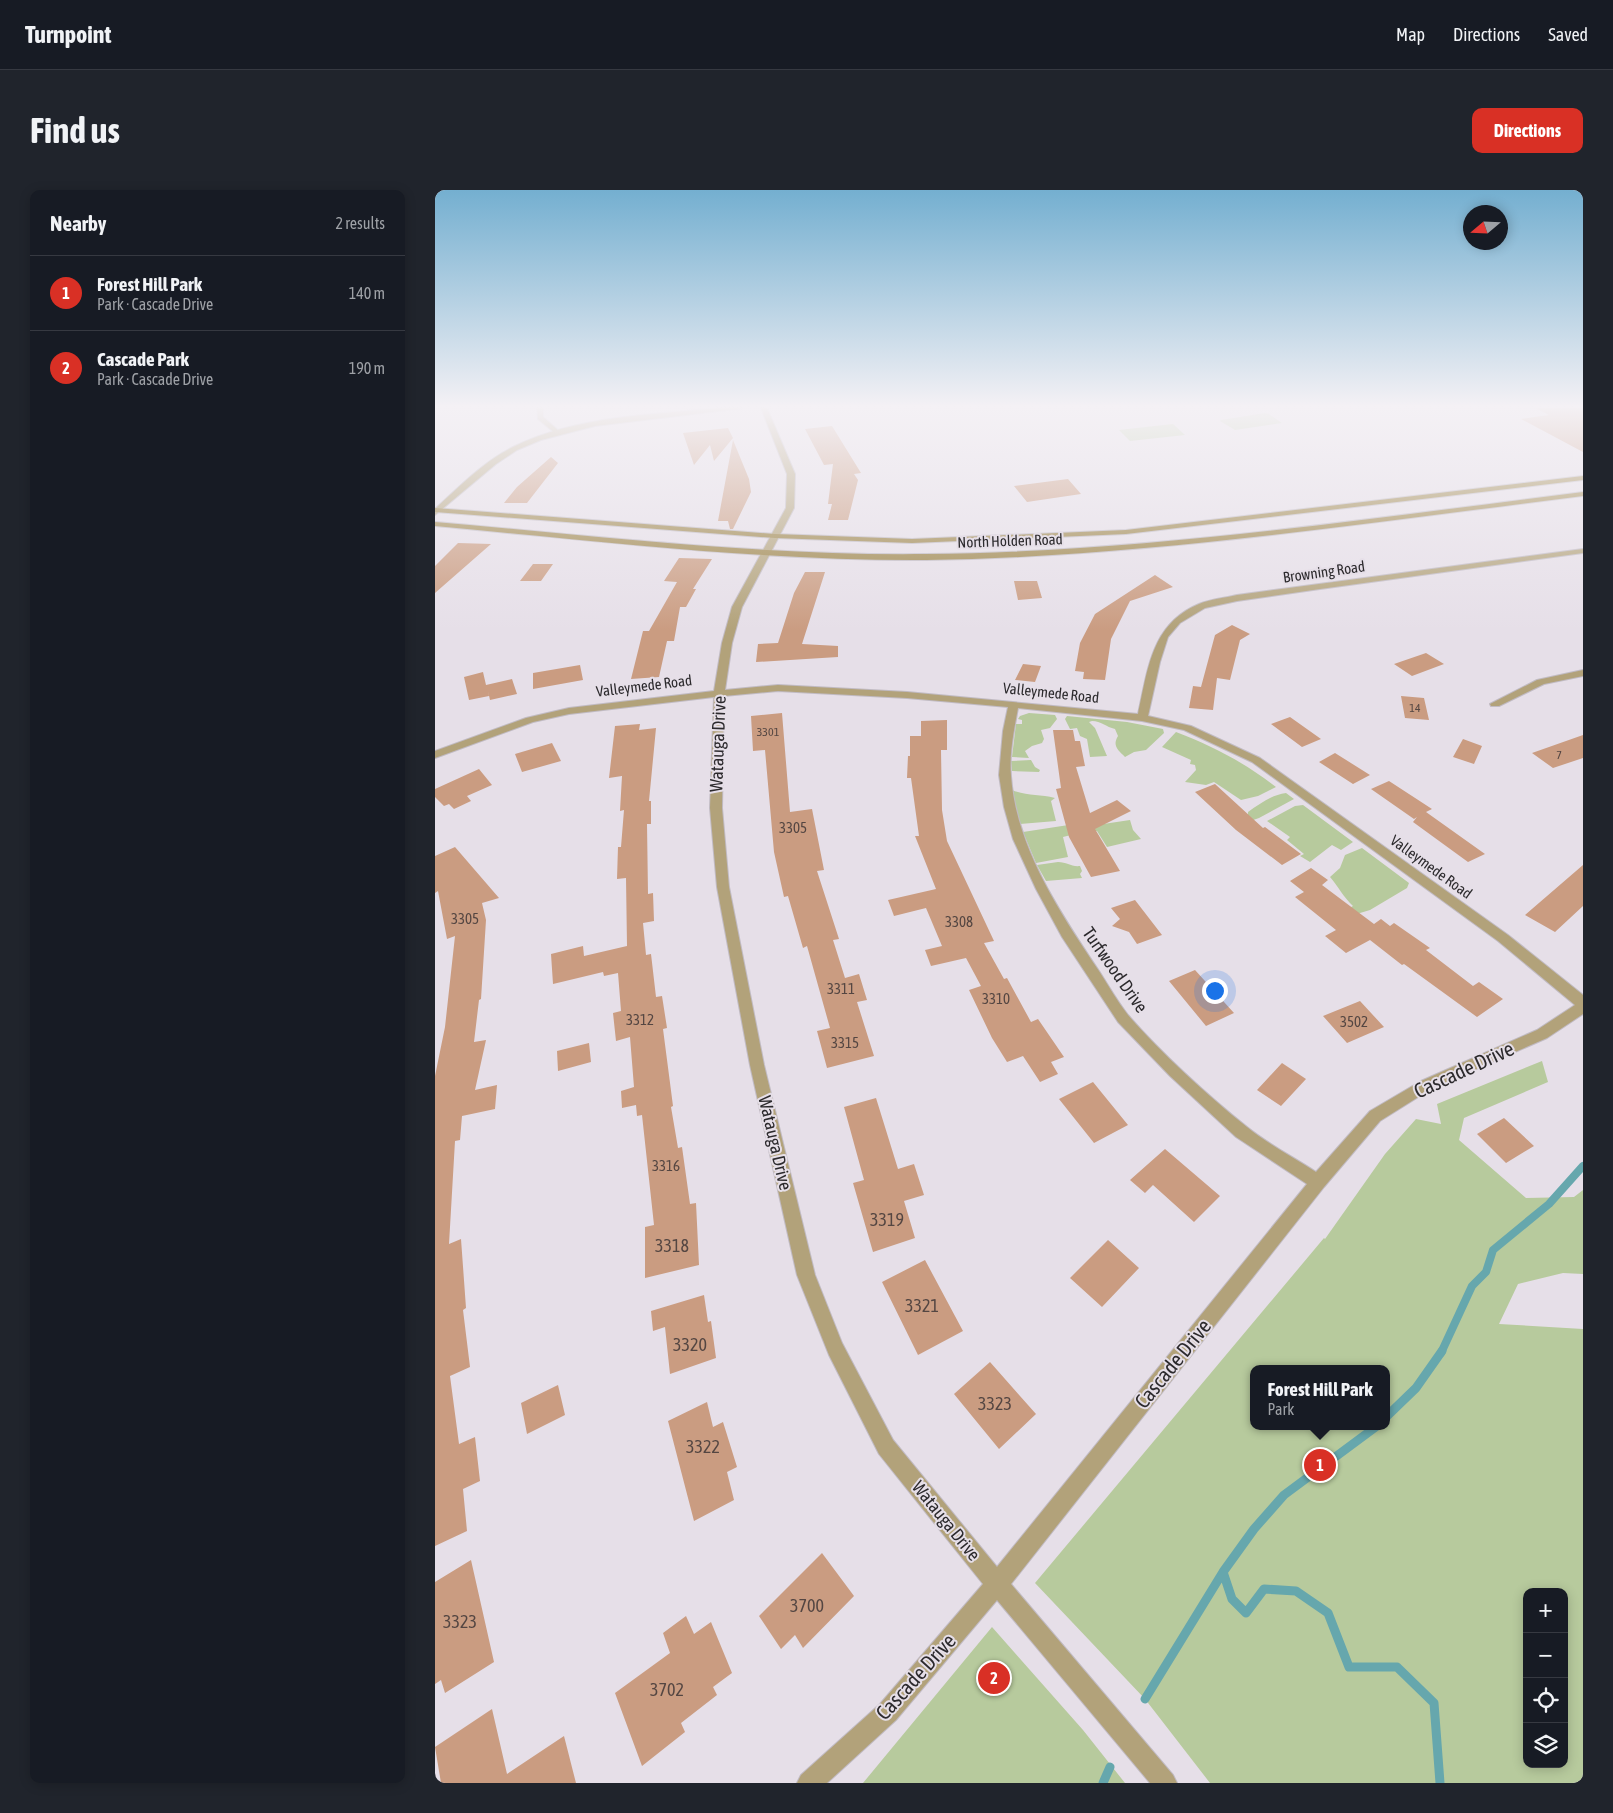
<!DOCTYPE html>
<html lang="en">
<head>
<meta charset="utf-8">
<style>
  body { margin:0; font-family:"Asap Condensed",sans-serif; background:#20242c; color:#f1f3f6 }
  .controls { position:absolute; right:15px; bottom:15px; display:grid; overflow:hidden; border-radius:10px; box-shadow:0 2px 12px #0003 }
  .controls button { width:45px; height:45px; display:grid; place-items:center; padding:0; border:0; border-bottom:1px solid #363941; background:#171b24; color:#f1f3f6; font:25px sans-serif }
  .compass { position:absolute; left:1028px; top:15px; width:45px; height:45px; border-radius:50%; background:#171b24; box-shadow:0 2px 12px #0003; rotate:251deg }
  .you { position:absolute; left:779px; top:800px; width:18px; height:18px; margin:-12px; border:4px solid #fff; border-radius:50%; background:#1a73e8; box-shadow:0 0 0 8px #1a73e833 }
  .badge { display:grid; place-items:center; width:32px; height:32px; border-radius:50%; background:#d93025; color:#fff; font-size:16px; font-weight:700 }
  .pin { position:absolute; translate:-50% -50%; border:2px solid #fff; box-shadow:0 1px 5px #0006 }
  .popup { position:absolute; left:815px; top:1175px; width:140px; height:65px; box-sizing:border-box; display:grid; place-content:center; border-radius:10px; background:#171b24; filter:drop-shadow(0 1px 4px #0005); font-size:16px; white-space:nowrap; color:#9ea1a6 }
  .popup b { font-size:19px; color:#f1f3f6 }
  .popup::after { content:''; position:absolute; left:50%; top:100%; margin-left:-10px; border:10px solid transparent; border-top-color:#171b24 }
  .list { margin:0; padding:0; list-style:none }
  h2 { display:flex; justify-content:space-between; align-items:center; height:65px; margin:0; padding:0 20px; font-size:21px }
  h2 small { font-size:16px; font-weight:400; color:#9ea1a6 }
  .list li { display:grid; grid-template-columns:32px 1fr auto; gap:15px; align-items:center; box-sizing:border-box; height:75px; padding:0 20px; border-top:1px solid #363941 }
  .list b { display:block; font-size:19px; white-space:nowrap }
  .list p { margin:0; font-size:16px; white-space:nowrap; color:#9ea1a6 }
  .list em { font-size:16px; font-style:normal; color:#9ea1a6 }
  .icon { flex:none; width:28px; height:28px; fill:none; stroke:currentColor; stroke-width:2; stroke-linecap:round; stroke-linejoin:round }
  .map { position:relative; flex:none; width:1148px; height:1593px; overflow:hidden; border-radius:10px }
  header { display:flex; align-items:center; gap:30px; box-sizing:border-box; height:70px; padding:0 25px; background:#171b24; border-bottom:1px solid #363941 }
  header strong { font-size:24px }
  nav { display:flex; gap:28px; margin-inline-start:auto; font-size:18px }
  .intro { display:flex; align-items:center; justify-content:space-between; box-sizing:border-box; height:120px; padding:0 30px }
  h1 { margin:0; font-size:35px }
  .button { padding:12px 22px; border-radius:10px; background:#d93025; color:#fff; font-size:18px; font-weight:700 }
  main { display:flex; gap:30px; padding:0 30px }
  aside { flex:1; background:#171b24; border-radius:10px; box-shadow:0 2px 12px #0003 }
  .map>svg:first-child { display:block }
</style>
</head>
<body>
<header>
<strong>Turnpoint</strong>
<nav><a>Map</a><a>Directions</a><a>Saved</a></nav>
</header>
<div class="intro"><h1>Find us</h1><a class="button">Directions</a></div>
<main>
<aside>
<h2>Nearby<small>2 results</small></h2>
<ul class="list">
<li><span class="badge">1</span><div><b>Forest Hill Park</b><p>Park · Cascade Drive</p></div><em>140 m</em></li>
<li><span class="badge">2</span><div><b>Cascade Park</b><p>Park · Cascade Drive</p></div><em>190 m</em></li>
</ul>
</aside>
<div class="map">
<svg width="1148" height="1593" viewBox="0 0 1148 1593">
  <rect width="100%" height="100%" fill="#e6dfe8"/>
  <!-- green -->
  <path fill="#b7ca9d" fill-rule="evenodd" d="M830,223L834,224L847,233L800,240L785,231L786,230Z
    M738,234L750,245L695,251L684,240Z
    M594,523L620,525L622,529L615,538L606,540L609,549L607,553L597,556L590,561L594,568L577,567L581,534H587V530L583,529L585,526Z
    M632,526L692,532L728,539L729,543L711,560L699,562L690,567C683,560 677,556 683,546L680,539C671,537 666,531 657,531L654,532L660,538L672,566L655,567L652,549L645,546L642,538L635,539L630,529Z
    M741,542C778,556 810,573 841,597L823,606L806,610L779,592L771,595L750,592L761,580L760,575L755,574L756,570L727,557Z
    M596,570L600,577L605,580L604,582L577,581L576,571Z
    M577,600C591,606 605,604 620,608L616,611L621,631L585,634Z
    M851,603L859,609L824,628L801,636L813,628V622C825,614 836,605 851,603Z
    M868,615L918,652L906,660L897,655L875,672L865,666L869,664L852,650L855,647L832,631L860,616Z
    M695,630L698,640L706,649L672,657L662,641H658L655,636Z
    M640,634L636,645L628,647L633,667L601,673L588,642Z
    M927,658L974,693L972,698L935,720L915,726L909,721L918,716C909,708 903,696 895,687L905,678L910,665Z
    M623,672C632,672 636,677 645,676L647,681L645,684L647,688L611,691L602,675Z
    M1107,871L1113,892L1029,928L1024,950L1091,1008L1139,1007L1148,1000V1084L1128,1083L1083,1094L1064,1134L1148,1139V1593H775L710,1509L600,1393L889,1048L890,1049L950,964L981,929L1006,934L1002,914ZM819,1179H951V1236H819ZM1092,1402H1129V1574H1092Z
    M557,1437L648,1540L690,1593H428Z"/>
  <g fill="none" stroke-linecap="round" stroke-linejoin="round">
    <!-- stream-far1 -->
    <path stroke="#66a7ad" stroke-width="8" d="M1006,1163L1037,1096L1051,1082L1058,1060L1114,1014L1148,976"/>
    <!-- stream -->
    <path stroke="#66a7ad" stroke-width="9" d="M951,1227L981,1198L1007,1161
      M788,1382L797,1409L811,1423L829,1399L861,1401L893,1423L914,1477H962L999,1513L1005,1593
      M710,1509L788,1382L819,1339L849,1305L942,1236
      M668,1593L675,1577"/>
  </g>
  <!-- building -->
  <path fill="#ca9c81" d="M1100,218H1148V262L1086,229L1114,225Z
    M397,236L426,283L419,284L423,290L413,330H393L397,314H393L398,274L389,275L370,239Z
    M293,238L298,248L279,271L275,255L259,275L248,243Z
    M298,250L314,289L316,302L298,339H295L293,331H283Z
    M116,267L123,273L92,313H69L82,297Z
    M633,289L646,304L592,312L579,296Z
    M23,353L56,354L0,403V376Z
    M244,368L277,369L258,399H261L251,417H245L239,451H232L224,487L196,489L208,441H214L242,392L229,391Z
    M98,374H118L106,391H85Z
    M370,382H390L367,454L403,456V467L321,472L323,454L343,453L359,403Z
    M720,385L738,397L695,411L676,449L670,490L648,489L649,482L640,481L645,453L660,424Z
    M579,391H602L607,408L583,410Z
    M797,435L815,444L805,450L795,490L782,488L778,520L754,518L758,496L766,497L780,445Z
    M991,463L1009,474L977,486L959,474Z
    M588,474L606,476L600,492L580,490Z
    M145,475L148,490L98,499V483Z
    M48,482L51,495L77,489L82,504L55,510L53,501L54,506L34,510L29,487Z
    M966,506L989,508L994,530L970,528Z
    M347,523L355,622L377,619L389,680L382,681L404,749L398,750L410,788L424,784L432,810L422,812L439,866L392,878L382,841L395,838L372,756L368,758L353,706L349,707L339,662L330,560L318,561L316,526Z
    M855,527L886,549L867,557L836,534Z
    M512,530V560H506L507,620L512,651L559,751L549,753L569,789L572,788L596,832L603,829L629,867L616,872L623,884L605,892L588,866L572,872L557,848L534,800L546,796L531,768L496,776L490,760L507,756L491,718L459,726L453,710L501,699L480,646H484L476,588H472L473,566H475V546H486V531Z
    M205,534L204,540L221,538L214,611H216V634H212L213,704L218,703L219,731L208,733L211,765L216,764L221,807L227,806L232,838L228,839L238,916L236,917L243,958L247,957L255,1014L261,1013L264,1075L210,1088V1037L219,1035L207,925L202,926L201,915L187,918L186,901L199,897L195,847L181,851L178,823L186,821L183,783L169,786L168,782L118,794L116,764L148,756L149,766L192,756L191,688L182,689L183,657H186L189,620L185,621L187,586L174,588L180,536Z
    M618,540H638L640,551H645L650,576L641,577L655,623L682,610L696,621L660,639L685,681L656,687L634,647L621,599L626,598Z
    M1148,545V568L1118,578L1097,563Z
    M1028,549L1047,556L1039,574L1018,567Z
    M117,553L126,571L87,582L80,564Z
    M900,563L935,585L918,594L884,572Z
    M44,579L57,595L32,606L36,611L19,619L14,614L9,616L0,607V599Z
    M954,591L997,619L991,622L1050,664L1033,672L978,632L982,627L979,629L936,599Z
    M780,594L828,638L830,637L866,664L847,675L801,640L760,602Z
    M20,657L64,708L47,713L51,730L46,809L44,810L39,852L51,850L40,900L62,895L60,919L27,926L25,950L20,951L14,1054L26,1049L31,1118L28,1120L35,1177L15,1186L24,1254L40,1247L45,1291L28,1299L32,1341L0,1356V886L10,837L20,746L12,749L3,701L0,703V666Z
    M1148,675V716L1120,742L1090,725Z
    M876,678L893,690L887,695L939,734L946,729L955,736L959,733L995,758L991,760L1038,796L1044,792L1068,809L1042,827L969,774L967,775L935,750L911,763L890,746L901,740L860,707L869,702L855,691Z
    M700,710L727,745L702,754L694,742L677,736L685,729L676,718Z
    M760,780L799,823L771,836L734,791Z
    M925,811L949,837L912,853L888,826Z
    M154,853L156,872L123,881L122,861Z
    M847,873L871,889L846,916L822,900Z
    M658,892L693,935L659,953L624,909Z
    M441,908L463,979L479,974L489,1005L469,1011L480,1048L438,1062L418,993L429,990L409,917Z
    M1069,928L1099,956L1071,973L1042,944Z
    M730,959L785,1006L759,1032L718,995L710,1003L695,990Z
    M673,1050L704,1078L667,1117L635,1088Z
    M490,1070L528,1141L483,1165L447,1092Z
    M269,1105L273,1132L276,1131L281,1168L235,1184L230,1137L218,1141L216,1121Z
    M555,1172L601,1224L564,1259L519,1204Z
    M123,1195L130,1225L92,1244L86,1213Z
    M272,1212L278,1237L288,1232L302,1277L292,1282L299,1310L259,1331L233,1231Z
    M387,1363L419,1406L368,1458L360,1445L346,1459L324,1426Z
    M36,1370L59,1472L10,1503L6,1490L0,1494V1392Z
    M251,1426L259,1444L276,1432L297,1483L278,1497L282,1505L246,1533L250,1542L207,1576L180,1503L235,1463L228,1443Z
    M57,1519L72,1584L129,1546L141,1593H6L0,1557Z"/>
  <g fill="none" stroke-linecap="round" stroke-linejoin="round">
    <defs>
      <path id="minor" d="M102,218H108V227L125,242V244H121L103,229Z
        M326,218H332L360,284L359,318L307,417L297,453L290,500L343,495L472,502L703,524C713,480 716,434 764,414C775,409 790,408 802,405L1148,359V363L885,399L802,411L770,418L745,433L733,447L725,472L713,526L756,536L825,568L1073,745L1148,805V824L1112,848L996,899L945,931L889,997L576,1394L738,1585L742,1593H715L562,1410L461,1530L392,1593H362L366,1585L445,1514L548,1394L444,1264L394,1165L362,1085L315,875L282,697L275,618L279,507L134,524L98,532L0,568V561L91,528L134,518L279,501L287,453L297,417L351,318L352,284ZM343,501L472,508L573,517L568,541L564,585L569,617L578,649L601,699L627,747L683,832L735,886L801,947L872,994L562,1377L458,1250L407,1153L380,1085L329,875L294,697L287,618L289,506ZM583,518L707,531L749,540L817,572L1063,751L1140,815L1102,840L986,891L935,921L881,982C858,967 833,954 812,937C773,906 725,862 693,825C682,811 673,795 664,781C625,723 581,657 576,586C574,564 579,540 583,518Z
        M1148,480V486L1109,494L1064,516H1056L1055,514L1102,490Z"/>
      <path id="tertiary" d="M283,218H309L160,236L106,250L82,260L61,274L0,325V319C24,297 48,272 78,257C140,226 215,225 283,218Z"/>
      <path id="secondary" d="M1148,286V290L691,344L477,353L340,348L0,322V318L340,344L477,349L691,340Z
        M1148,302V306C930,333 711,367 491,370C327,371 163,351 0,336V332C163,346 327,366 491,364C711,362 930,329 1148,302Z"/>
    </defs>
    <!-- minor casing -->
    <use href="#minor" stroke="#c1bbc3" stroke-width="2"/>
    <!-- tertiary casing -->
    <use href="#tertiary" stroke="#c1bbc3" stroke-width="2"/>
    <!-- secondary casing -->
    <use href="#secondary" stroke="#c1bbc3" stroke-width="2"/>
    <!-- minor -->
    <use href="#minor" fill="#b2a27a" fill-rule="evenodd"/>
    <!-- tertiary -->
    <use href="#tertiary" fill="#b2a27a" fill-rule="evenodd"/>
    <!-- secondary -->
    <use href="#secondary" fill="#9a8244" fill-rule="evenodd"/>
  </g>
  <!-- sky -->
  <linearGradient id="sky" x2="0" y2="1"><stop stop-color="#74afd0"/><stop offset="0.49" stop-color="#f4f1f5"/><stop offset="1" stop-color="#f4f1f5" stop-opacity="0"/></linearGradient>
  <rect width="1148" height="441" fill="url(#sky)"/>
  <g text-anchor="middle" stroke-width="4" stroke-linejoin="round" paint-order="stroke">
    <!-- far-number labels -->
    <g font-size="12" fill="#544642">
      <text x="980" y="522">14</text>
      <text x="333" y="546">3301</text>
      <text x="1124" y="569">7</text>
    </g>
    <!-- far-street labels -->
    <g font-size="15" fill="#2c2a2d" stroke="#e6dfe8">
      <text transform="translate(575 351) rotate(-2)" y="5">North Holden Road</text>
      <text transform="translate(889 382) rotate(-8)" y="5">Browning Road</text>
      <text transform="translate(209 496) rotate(-7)" y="5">Valleymede Road</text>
      <text transform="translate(616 503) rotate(6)" y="5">Valleymede Road</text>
      <text transform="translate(996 677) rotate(36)" y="5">Valleymede Road</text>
    </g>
    <!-- number labels -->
    <g font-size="15" fill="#544642">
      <text x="358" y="643">3305</text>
      <text x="30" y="734">3305</text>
      <text x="524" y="737">3308</text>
      <text x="406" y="804">3311</text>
      <text x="561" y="814">3310</text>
      <text x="205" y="835">3312</text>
      <text x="919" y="837">3502</text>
      <text x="410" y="858">3315</text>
      <text x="231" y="981">3316</text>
    </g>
    <!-- street labels -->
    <g font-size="18" fill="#2c2a2d" stroke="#e6dfe8">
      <text transform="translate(283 554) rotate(-88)" y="6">Watauga Drive</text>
      <text transform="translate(680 780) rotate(55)" y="6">Turfwood Drive</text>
      <text transform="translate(340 953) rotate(77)" y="6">Watauga Drive</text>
      <text transform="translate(511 1331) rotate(51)" y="6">Watauga Drive</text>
    </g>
    <!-- near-number labels -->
    <g font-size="18" fill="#544642">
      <text x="452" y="1036">3319</text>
      <text x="237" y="1062">3318</text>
      <text x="487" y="1122">3321</text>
      <text x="255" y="1161">3320</text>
      <text x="560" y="1220">3323</text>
      <text x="268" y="1263">3322</text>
      <text x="372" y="1422">3700</text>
      <text x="25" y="1438">3323</text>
      <text x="232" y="1506">3702</text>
    </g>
    <!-- near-street labels -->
    <g font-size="21" fill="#2c2a2d" stroke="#e6dfe8">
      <text transform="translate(1029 880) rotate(-25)" y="7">Cascade Drive</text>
      <text transform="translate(738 1174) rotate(-51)" y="7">Cascade Drive</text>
      <text transform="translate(481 1487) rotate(-48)" y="7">Cascade Drive</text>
    </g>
  </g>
</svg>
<div class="controls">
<button>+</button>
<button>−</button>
<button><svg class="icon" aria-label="locate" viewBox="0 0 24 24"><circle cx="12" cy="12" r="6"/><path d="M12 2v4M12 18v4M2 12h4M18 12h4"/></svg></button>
<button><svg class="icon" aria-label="layers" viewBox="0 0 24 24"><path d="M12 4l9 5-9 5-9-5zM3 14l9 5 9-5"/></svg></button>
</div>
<svg class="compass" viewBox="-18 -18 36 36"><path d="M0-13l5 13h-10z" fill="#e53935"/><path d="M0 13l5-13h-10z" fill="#9ea1a6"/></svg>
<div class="you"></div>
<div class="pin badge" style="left:885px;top:1275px">1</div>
<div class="popup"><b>Forest Hill Park</b>Park</div>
<div class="pin badge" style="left:559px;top:1488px">2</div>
</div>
</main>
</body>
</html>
